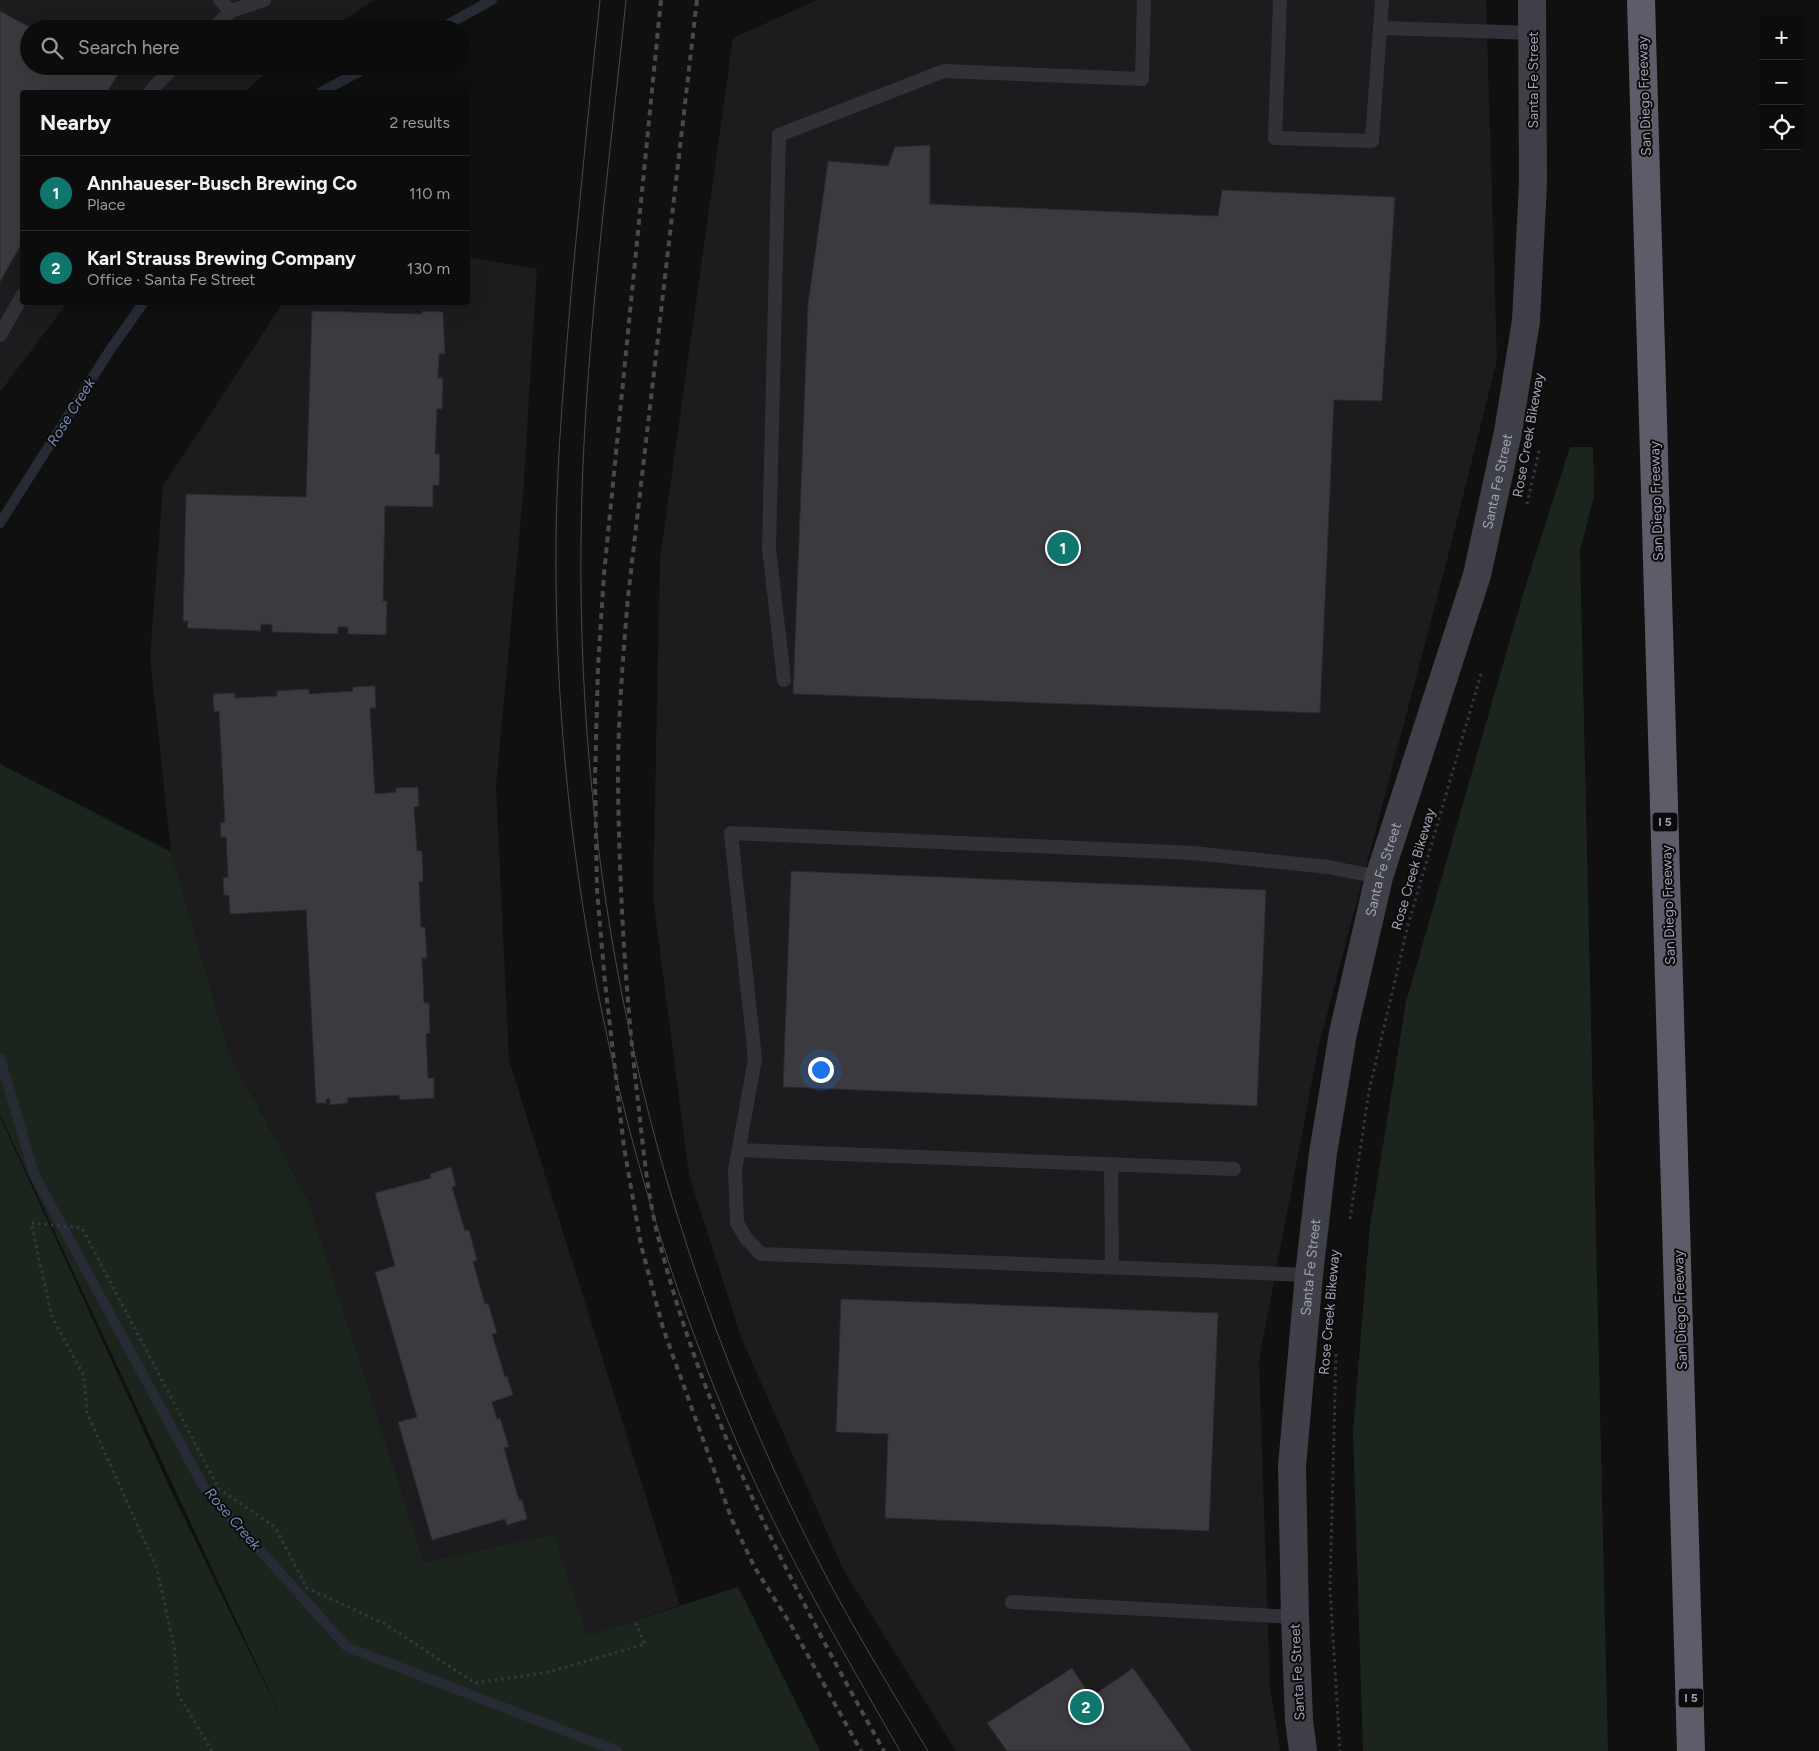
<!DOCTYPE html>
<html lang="en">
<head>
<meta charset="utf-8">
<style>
  body { margin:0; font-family:Figtree,sans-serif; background:#1a1a1b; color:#f1f3f6 }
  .controls { position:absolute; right:15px; top:15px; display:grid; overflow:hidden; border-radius:5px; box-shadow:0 5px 20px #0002 }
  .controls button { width:45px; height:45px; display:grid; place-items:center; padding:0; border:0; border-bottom:1px solid #2c2c2e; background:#0c0c0d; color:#f1f3f6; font:25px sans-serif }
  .you { position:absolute; left:820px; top:1069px; width:18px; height:18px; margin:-12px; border:4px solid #fff; border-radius:50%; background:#1a73e8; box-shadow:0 0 0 8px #1a73e833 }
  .badge { display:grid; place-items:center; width:32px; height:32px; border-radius:50%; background:#0f766e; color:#fff; font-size:16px; font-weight:700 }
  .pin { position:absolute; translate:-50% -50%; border:2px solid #fff; box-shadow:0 1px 5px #0006 }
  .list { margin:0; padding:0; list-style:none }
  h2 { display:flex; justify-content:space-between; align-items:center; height:65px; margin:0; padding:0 20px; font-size:21px }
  h2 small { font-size:16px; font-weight:400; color:#9a9b9d }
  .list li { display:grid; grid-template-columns:32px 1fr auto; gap:15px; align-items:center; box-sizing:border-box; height:75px; padding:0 20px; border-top:1px solid #2c2c2e }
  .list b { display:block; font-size:19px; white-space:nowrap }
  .list p { margin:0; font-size:16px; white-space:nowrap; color:#9a9b9d }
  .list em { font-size:16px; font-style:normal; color:#9a9b9d }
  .icon { flex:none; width:28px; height:28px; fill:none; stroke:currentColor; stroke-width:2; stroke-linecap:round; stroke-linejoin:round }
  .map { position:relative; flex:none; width:1819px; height:1751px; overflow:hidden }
  .search { position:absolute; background:#0c0c0d; box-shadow:0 5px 20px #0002; left:20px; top:20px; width:450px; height:55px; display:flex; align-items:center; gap:12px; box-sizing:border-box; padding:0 18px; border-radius:28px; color:#9a9b9d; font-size:19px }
  .panel { position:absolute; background:#0c0c0d; box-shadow:0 5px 20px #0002; left:20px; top:90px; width:450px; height:215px; border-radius:5px }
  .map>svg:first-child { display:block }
</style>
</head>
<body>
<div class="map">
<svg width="1819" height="1751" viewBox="0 0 1819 1751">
  <rect width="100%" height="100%" fill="#101011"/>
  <!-- built -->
  <path fill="#1c1c1e" d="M0,0H374L331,29H29V66H276L261,77L245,92H22V302L67,303L0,392Z
    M817,0H1486L1497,360L1446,564L1319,1045L1259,1360L1270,1687L1280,1751H956L843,1569L741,1337L689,1175L653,897L660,559L733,38Z
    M468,257L537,269L523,496L496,787L509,1060L680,1605L586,1637L554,1534L424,1562L308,1200L229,1053L171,852L150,657L163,486L283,303L468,302Z"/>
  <!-- green -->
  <path fill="#1c241e" d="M1570,447H1593L1594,496L1580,551L1608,1751H1363L1353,1431L1370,1226L1406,1002L1524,591Z
    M0,764L171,852L229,1053L308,1200L424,1562L554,1534L587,1636L738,1587L820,1751H0V1117L175,1499L286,1727L0,1115Z"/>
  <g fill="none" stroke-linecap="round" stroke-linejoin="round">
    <!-- stream -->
    <path stroke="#262b35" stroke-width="10" d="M439,29L492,0
      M321,92L370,66
      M0,523L110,350L144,302
      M0,1058L34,1174L205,1489L347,1647L617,1751"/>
  </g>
  <!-- building -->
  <path fill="#3a3a3f" stroke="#2a2a2e" d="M0,11L33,29H29V66H103L118,74L107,92H22V243L0,282Z
    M930,145V204L1218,216L1222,190L1395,197L1382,401L1334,400L1320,713L793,694L808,304L828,161L888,166L895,147Z
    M312,311L422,314V311L443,312L445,354H439L438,378H443L442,409H437L435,454H440L439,486L433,485V507L385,506L383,601H387L386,635L348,634V627H338V634L272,632V625L261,624V631L187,628L188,621H183L186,494L306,497Z
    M375,686L376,708H370L375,794L396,792V788L418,787L419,806L414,807L417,851H422L423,881L419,882L421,927H425L427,958H422L424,1003H429L430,1033L426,1034L428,1078H434V1098L400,1100L399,1095L347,1098L348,1103L330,1105V1099H326V1103H316L306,910L230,914L229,895H224L223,878L228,877L226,837H221L220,823L225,822L219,711L214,712L213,694L235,693V698L277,696V691L309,689V694L353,691V687Z
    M791,871L1266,890L1257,1106L783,1087Z
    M451,1167L456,1186L452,1187L465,1231L469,1230L477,1260L473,1262L485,1304L488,1303L497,1333L492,1334L505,1377L507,1376L513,1395L492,1402L497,1419L500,1418L509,1447L504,1448L519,1500H522L527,1519L507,1525L505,1519L432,1540L398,1422L417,1417L375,1272L395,1266L375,1193L431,1178L430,1174Z
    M841,1299L1218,1313L1209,1531L885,1518L888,1434L836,1432Z
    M1072,1668L1091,1697L1133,1668L1192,1751H1007L987,1723Z"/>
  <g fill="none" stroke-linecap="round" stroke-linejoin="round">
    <!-- path -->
    <path stroke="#37373e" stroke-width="3" stroke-dasharray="2.5 4" stroke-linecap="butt" d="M1527,504L1540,447
      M1350,1219L1369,1091L1408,925L1481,674
      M1336,1354L1330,1589L1340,1751
      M212,1751L178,1694L174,1647L157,1569L87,1413L84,1376L52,1317L31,1223L82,1228L219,1489L275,1527L307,1588L385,1624L475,1683L549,1672L645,1644L635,1621"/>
    <!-- lane -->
    <path stroke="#313137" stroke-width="14" d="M220,0L231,11
      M1280,0L1275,138L1372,141L1382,0
      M1382,28L1533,33
      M213,29L231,11L264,0
      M150,92L174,66
      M0,335L22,296
      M784,680L769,548L779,135L944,71L1142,79L1144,0
      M739,1150L1234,1169
      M1111,1164L1112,1268
      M1309,1275L761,1254L746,1238L737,1223L735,1170L755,1059L731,833L1193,853L1328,867L1379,877
      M1012,1602L1295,1617"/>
    <!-- secondary -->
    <path stroke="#3f3f47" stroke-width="28" id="s1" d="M1303,1751L1299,1720L1295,1617L1292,1466L1309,1275L1323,1153L1343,1033L1379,877L1477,575L1508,432L1526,321L1533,183L1532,0"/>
    <!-- highway -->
    <path stroke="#5c5d68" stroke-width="28" d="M1641,0L1691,1751"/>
    <!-- tram -->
    <path stroke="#484850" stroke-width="1" d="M600,0C590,94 581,188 572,282C565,367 557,452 556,537C553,839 611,1140 727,1419C775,1535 838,1643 900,1751
      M626,0C608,179 583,358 581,538C577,889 652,1231 810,1545C845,1615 887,1683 928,1751"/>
    <!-- rail -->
    <path stroke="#484850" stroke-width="4" stroke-dasharray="6 5" stroke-linecap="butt" d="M661,0L604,574L598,667L595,777L597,890L605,983L624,1147L641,1245L663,1328L732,1520L755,1568L791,1625L861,1751
      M697,0L628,597C623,657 618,718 618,778C619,883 625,989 637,1093C643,1144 647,1198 661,1248C708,1427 794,1591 884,1751"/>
  </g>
  <g text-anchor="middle" stroke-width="4" stroke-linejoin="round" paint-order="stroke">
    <!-- shield labels -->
    <g fill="#0b0b0c" stroke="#737581" stroke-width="1">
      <rect x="1652.5" y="812.5" width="25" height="19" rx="4"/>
      <rect x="1678.5" y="1688.5" width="25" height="19" rx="4"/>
    </g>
    <g font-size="12" font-weight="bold" fill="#a0a2b3">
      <text x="1665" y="826">I 5</text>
      <text x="1691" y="1702">I 5</text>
    </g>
    <!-- street labels -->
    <g font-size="14" fill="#a0a2b3" stroke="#0b0b0c">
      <text transform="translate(1533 80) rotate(-90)" y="5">Santa Fe Street</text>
      <text transform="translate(1644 96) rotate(-92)" y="5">San Diego Freeway</text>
      <text transform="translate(1528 435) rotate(-80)" y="5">Rose Creek Bikeway</text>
      <text dy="5" stroke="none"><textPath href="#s1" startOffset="1295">Santa Fe Street</textPath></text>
      <text transform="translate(1656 501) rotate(-92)" y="5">San Diego Freeway</text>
      <text transform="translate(1413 869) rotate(-74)" y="5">Rose Creek Bikeway</text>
      <text dy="5" stroke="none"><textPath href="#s1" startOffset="890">Santa Fe Street</textPath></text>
      <text transform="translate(1668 905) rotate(-92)" y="5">San Diego Freeway</text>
      <text dy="5" stroke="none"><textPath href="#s1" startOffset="485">Santa Fe Street</textPath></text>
      <text transform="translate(1680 1310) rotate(-92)" y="5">San Diego Freeway</text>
      <text transform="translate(1329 1312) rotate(-85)" y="5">Rose Creek Bikeway</text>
      <text transform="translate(1297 1672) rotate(-93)" y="5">Santa Fe Street</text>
    </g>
    <!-- water labels -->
    <g font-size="15" font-style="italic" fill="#7489b1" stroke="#0b0b0c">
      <text transform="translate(71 412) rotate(-58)" y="5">Rose Creek</text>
      <text transform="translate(233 1519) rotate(49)" y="5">Rose Creek</text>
    </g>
  </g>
</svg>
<div class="controls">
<button>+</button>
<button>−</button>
<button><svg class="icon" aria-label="locate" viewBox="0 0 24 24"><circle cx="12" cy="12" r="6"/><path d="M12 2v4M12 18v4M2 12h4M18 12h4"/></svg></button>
</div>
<div class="you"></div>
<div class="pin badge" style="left:1063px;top:548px">1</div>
<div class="pin badge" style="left:1086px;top:1707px">2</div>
<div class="search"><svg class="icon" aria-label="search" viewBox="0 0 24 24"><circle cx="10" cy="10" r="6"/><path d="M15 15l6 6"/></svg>Search here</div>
<section class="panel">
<h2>Nearby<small>2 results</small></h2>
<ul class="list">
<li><span class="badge">1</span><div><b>Annhaueser-Busch Brewing Co</b><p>Place</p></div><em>110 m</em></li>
<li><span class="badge">2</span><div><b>Karl Strauss Brewing Company</b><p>Office · Santa Fe Street</p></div><em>130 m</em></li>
</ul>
</section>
</div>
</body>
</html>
